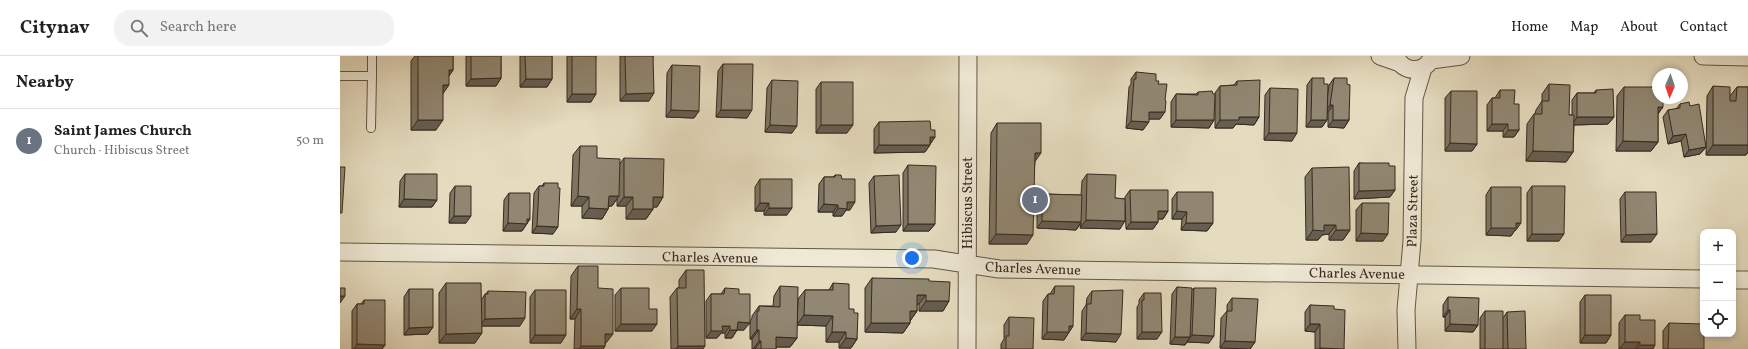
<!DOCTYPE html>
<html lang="en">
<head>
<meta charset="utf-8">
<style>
  body { margin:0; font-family:Vollkorn,serif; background:#f2f2f2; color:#222 }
  .controls { position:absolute; right:12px; bottom:12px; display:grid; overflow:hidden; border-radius:8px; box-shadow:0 2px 6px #0003 }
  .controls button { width:36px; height:36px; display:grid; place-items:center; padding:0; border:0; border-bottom:1px solid #e0e0e0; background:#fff; color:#222; font:20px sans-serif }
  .compass { position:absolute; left:1312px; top:12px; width:36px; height:36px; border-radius:50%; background:#fff; box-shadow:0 2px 6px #0003; rotate:182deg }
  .you { position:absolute; left:572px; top:202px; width:14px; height:14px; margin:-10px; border:3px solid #fff; border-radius:50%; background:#1a73e8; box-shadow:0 0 0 6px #1a73e833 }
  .badge { display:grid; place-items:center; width:26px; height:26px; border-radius:50%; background:#db2777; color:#fff; font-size:13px; font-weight:700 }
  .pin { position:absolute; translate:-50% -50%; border:2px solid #fff; box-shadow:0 1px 4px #0006 }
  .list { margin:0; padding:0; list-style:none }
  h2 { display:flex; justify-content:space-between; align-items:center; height:52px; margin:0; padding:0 16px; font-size:17px }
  h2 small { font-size:13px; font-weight:400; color:#767676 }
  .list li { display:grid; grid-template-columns:26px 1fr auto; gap:12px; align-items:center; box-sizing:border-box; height:64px; padding:0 16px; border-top:1px solid #e0e0e0 }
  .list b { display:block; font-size:15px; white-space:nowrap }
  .list p { margin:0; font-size:13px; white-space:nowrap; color:#767676 }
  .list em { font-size:13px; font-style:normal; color:#767676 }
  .icon { flex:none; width:22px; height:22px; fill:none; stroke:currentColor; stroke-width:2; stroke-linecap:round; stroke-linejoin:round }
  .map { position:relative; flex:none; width:1408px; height:293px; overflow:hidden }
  header { display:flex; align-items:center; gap:24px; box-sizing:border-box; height:56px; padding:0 20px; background:#fff; border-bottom:1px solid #e0e0e0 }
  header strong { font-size:19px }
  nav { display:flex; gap:22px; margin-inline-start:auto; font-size:14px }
  .search { width:280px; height:36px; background:#f2f2f2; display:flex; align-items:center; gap:10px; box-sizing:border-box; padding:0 14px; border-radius:16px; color:#767676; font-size:15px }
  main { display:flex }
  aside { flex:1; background:#fff }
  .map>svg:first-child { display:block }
</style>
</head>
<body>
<header>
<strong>Citynav</strong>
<div class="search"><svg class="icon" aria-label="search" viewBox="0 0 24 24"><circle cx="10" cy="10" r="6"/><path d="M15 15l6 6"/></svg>Search here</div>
<nav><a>Home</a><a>Map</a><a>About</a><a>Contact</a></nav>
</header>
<main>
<aside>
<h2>Nearby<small></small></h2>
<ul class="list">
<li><span class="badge" style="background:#6b7280">1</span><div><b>Saint James Church</b><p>Church · Hibiscus Street</p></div><em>50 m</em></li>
</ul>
</aside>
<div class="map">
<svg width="1408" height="293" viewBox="0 0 1408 293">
  <rect width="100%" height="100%" fill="#e5dcbf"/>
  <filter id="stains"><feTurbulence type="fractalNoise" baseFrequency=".005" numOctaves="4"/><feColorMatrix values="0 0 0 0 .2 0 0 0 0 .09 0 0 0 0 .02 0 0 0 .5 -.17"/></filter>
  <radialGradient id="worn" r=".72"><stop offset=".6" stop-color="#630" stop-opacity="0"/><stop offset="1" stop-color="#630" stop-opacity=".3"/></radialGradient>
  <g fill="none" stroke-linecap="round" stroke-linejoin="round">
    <defs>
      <path id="service" d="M0,20H32V0
        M31,72L32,20"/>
      <path id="minor" d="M1040,0L1060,7
        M1056,0C1062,18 1087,18 1092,0
        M1363,0L1408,1
        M1091,4L1121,0
        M0,196L594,203L659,213L1363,223
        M1393,224H1408
        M627,293L628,0
        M1067,293L1066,254L1072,185L1074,42L1083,12"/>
    </defs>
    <!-- service casing -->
    <use href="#service" stroke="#625647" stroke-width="10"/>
    <!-- minor casing -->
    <use href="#minor" stroke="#625647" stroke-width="19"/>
    <!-- service -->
    <use href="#service" stroke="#eee8d5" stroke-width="8"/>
    <!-- minor -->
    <use href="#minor" stroke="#eee8d5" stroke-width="17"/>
  </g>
  <!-- wall -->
  <path fill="#7d7462" stroke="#372a1f" d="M75,0H113V14L109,20L103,37L96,74H71V5Z
    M126,0H161V22L156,30H126Z
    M180,0H212V23L207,31H180Z
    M227,0H256L251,46H227Z
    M280,0H313L309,45H280Z
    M383,8L407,62L376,61L378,15Z
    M332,9L359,55L354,62L326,61L327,17Z
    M796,16L816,25L820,63H809L803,74L786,72L789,31L791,28V23Z
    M972,22L984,28L987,42L989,29L994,22L1007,28L1009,64L1004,72L988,71V56H987V64L982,71H966L967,29Z
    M432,24L452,77L425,76L427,32Z
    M897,25L919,61L914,69L896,68L893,72H875V37L880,30L894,29Z
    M481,26L507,77H476V33Z
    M1209,28L1229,59H1232V44L1237,37H1254L1256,34L1274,61L1268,68L1234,69L1233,96L1226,106L1186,105L1187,68L1194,58H1195L1196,54L1202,45V38Z
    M1373,30L1390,40L1397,31H1408V96L1406,99H1366L1367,40Z
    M1284,31L1323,51L1318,58V86L1311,95H1276L1277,40Z
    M930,32L952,85L924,84L925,39Z
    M1160,34L1174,48L1179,74L1174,81H1163V75H1147V49L1152,42H1155Z
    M1111,35L1137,88L1132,95H1105V42Z
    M858,36L874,64L869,72L831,71V46L836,38H856Z
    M1340,48L1350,50L1366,91L1360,98L1344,101L1341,85L1328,88L1323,61L1328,54L1336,53Z
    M539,66L591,74L595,81L585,96L534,97V73Z
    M657,67L695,106L687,188H649L651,77Z
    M240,90L257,102L279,109L284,102L323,141L317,151H313V153L306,163H286V150H277V143L272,150H269L268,153L262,163L242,162V150H231L233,99Z
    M1019,107L1049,110L1055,134L1050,141L1014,143V115Z
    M568,109L595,168L589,175H563V117Z
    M972,112L1010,174L1003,184H989V178L982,179L978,184H966L965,121Z
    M65,118L97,144L92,151H59L60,125Z
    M747,118L775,142L785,143V141L790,134L828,155L823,163H818V166L813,173H786L785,146L780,173L740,172L741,167L736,174L697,172V145L702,138L741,139L742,125Z
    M495,119L502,123L510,154H506L502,160H493V156H478L479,128L484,121H493Z
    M534,120L556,176L531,177L529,127Z
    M420,123L447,159H424V155H415V131Z
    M204,127L213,178L192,177L194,137L199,130H202Z
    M115,130L126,167H109L110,137Z
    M1192,130L1219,185H1187V137Z
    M1151,131L1176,174H1175L1171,180L1146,179V139Z
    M837,136L873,167L867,175L841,174L842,163H832V143Z
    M1285,136L1311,186H1281L1280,143Z
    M169,137L190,163L182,175H163L164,144Z
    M1022,147L1043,185H1016V154Z
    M238,210L258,232L266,287H265V290L263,293H234L235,263H230L231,220Z
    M346,214L363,293H331L330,241L337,232H339V224Z
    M532,222L609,245L603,255H579V248H577V255L570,265V267L563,277L525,276V232Z
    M106,227L142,243L145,238H146L148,235L180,270H142L135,287H99V237Z
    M493,227L509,253L514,257L517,283L511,292H499V286H486V270L457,269L458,243L465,234H489Z
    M440,230L457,282L450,291H436V293H412V283H410V265L412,262V260L419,250H433L434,240Z
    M715,230L733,270L724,284L702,283L703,245L708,238H710Z
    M837,231L852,234L854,232L869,287L847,286L845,289L830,288L832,238Z
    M281,232L312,275H275V239Z
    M385,232L399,238L404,274H397L392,282H385V277H381L377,282H366V245L371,238H381Z
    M69,233L93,271L88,278L64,279V241Z
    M195,234L221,287H190V241Z
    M752,235L776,286L741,284L742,255L746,249L747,242Z
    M804,237L817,283H797V251L799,248V244Z
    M1245,239L1271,279L1266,287H1240V246Z
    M1108,241L1138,269L1133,276L1105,275V261H1103V249Z
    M892,242L915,286L910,293L880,292L881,262L887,255V249Z
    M24,244L45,289L42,293H12V255L17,248H21Z
    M970,249L994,253L1004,293H975V276L965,275V256Z
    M1145,255L1163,262L1167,256L1186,293H1140V262Z
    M1285,259L1300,264L1313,293H1279V267Z
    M669,261L693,293H661V288L664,283V269Z
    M1329,267L1364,293H1323V275Z"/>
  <!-- shaded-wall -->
  <path fill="#665e50" stroke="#372a1f" d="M109,14H113L106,24Z
    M161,22L156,30H126L131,23Z
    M186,23H212L207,31H180Z
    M103,29H109L102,39Z
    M314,37L309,45H280L286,38Z
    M232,38H256L251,46H227Z
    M990,49H993L988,56H985Z
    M1318,51H1323L1316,60Z
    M331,54L359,55L354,62L326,61Z
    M381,54H412L407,62L376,61Z
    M809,56H825L820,63H804Z
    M899,61H919L914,69L896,68L893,72H875L880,64Z
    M1237,61H1274L1268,68L1232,69Z
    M78,64H103L96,74H71Z
    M836,64H874L869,72L831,71Z
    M971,64H987L982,71H966Z
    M993,64H1009L1004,72L988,71Z
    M791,65L809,66L803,74L786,72Z
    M1152,68H1168L1163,75H1147Z
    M430,69L457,70L452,77L425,76Z
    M481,69H513L507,77H476Z
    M1168,74H1179L1174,81H1163Z
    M929,77H957L952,85L924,84Z
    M1346,78L1341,85L1328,88L1333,80Z
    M590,81H595L590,88Z
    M1283,85L1318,86L1311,95H1276Z
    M1110,87L1137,88L1132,95H1105Z
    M539,89H590L585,96L534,97Z
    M1373,89H1408V96L1406,99H1366Z
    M1366,91L1360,98L1344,101L1349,94Z
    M1193,95L1233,96L1226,106L1186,105Z
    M695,97H701L694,107Z
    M1055,134L1050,141L1014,143L1019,135Z
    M238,140L249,141L242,150H231Z
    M269,140H279L272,150H262Z
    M284,141H293L286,150H277Z
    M313,141H323L317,151H306Z
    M64,143L97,144L92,151H59Z
    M507,146H515L510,154H506L502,160H493L498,152Z
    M420,147H429L424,155H415Z
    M484,148L498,149L493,156H478Z
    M249,152L268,153L262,163L242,162Z
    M429,152H452L447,159H424Z
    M293,153H313L306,163H286Z
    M818,155H828L823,163H813Z
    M837,155L847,156L842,163H832Z
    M114,160H131L126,167H109Z
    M187,163H190L182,175H163L168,167Z
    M746,164L785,165L780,173L740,172Z
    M702,165L741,166L736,174L697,172Z
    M791,166H818L813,173H786Z
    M846,167H873L867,175L841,174Z
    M1176,167H1181L1176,174H1175L1171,180L1146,179L1151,172Z
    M568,168H595L589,175H563Z
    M561,169L556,176L531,177L536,170Z
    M984,169H996L989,178L982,179L978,184H966L973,174Z
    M197,170L218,171L213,178L192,177Z
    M996,174H1010L1003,184H989Z
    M1021,177L1048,178L1043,185H1016Z
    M656,178L693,179L687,188H649Z
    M1192,178H1224L1219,185H1187Z
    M1317,178L1311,186H1281L1286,179Z
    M577,239H586L579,248H570Z
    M0,240H5L0,247Z
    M586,245H609L603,255H579Z
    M237,253H241L235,263H230Z
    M1108,254H1110L1105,261H1103Z
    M570,255H577L570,265H563Z
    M464,259L493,260L486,270L457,269Z
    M185,262L180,270H140L145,263Z
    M398,266L410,267L404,274H392Z
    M531,267H570L563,277L525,276Z
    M281,268H317L312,275H275Z
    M970,268H980L975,276L965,275Z
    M1110,268L1138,269L1133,276L1105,275Z
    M382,270H390L385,277H381L377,282H366L371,275Z
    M729,270H733L724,284L702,283L707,276Z
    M93,271L88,278L64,279L69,272Z
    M390,274H397L392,282H385Z
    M417,274H419L412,283H410Z
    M492,276H506L499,286H486Z
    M802,276H822L817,283H797Z
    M142,277L135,287H99L106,278Z
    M746,277L781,278L776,286L741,284Z
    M265,278H273L266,287H258Z
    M195,279H226L221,287H190Z
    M852,279L874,280L869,287L847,286Z
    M1245,279H1271L1266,287H1240Z
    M436,281L457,282L450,291H429Z
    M835,281H850L845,289L830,288Z
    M506,282L517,283L511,292H499Z
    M419,285H421L415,293H413Z
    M885,285L915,286L910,293L880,292Z
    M1285,286H1300L1295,293H1279Z
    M17,288L45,289L42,293H14Z
    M1300,289H1315L1313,293H1297Z
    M241,290H265L263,293H239Z
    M338,290H365L363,293H336Z
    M980,292L1004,293H979Z"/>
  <!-- building -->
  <path fill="#918772" stroke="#372a1f" d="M78,0H113V14H109V29H103V64H78Z
    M131,0H161V22L131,23Z
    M185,0H212V23H186Z
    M232,0H256V38H232Z
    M285,0H313L314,37L286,38Z
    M383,8H413L412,54H381Z
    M332,9L360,10L359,55L331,54Z
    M796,16L816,18V25H819L818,28H827L825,44L826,45L825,56H809V66L791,65L794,23H796Z
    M972,22H984V28H988L987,64H971Z
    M994,22H1007V28L1010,29L1009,64H993V49H990Z
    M432,24L458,25L457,70L430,69Z
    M920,24L919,61H899V64H880V30L897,29V25Z
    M481,26H513V69H481Z
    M1209,28L1230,29L1229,59H1234L1233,96L1193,95L1194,58H1202V45H1209Z
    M1373,30L1390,31V45H1396L1397,31H1408V89H1373Z
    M1284,31H1318V42H1323V51H1318V86L1283,85Z
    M930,32L958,33L957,77H929Z
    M1273,33L1274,61H1237V37H1256V34Z
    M1160,34H1175L1174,48H1179V74H1168V68H1152V42H1160Z
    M872,35L873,38H875L874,64H836V38L858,39V36Z
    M1111,35H1137V88L1110,87Z
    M1349,46L1350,50L1359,48L1366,91L1349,94L1346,78L1333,80L1328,54L1340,52V48Z
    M590,65L591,74H595V81H590V89H539V66Z
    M657,67H701V97H695L693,179L656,178Z
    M240,90H257V102L280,103L279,140H269L268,153L249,152V141L238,140Z
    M284,102L324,103L323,141H313V153H293V141H284Z
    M1019,107H1049V110H1055V134L1019,135Z
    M568,109L596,110L595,168H568Z
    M0,111H5L2,157H0Z
    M1009,111L1010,174H996V169H984V175L973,174L972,112Z
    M65,118H97V144L64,143Z
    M747,118L776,119L775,142L785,143V165L746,164Z
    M495,119H501L502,123H515V146H507V153L498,152V149L484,148V121H495Z
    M559,119L561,169L536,170L534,120Z
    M420,123H452V152H429V147H420Z
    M204,127H218V132H220L218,171L197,170L199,130H204Z
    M115,130H131V160H114Z
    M1192,130H1225L1224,178H1192Z
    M1151,131H1181V167H1176V172H1151Z
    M790,134H828V155H818V166H791Z
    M837,136H873V167H846L847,156L837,155Z
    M1285,136H1316L1317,178L1286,179Z
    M169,137H190V163H187V168L168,167Z
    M702,138L742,139L741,166L702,165Z
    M1022,147H1049L1048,178L1021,177Z
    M238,210H258V232L273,233V278H265V290H241V253H237Z
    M346,214H364L365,290H338L337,232H346Z
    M532,222L589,223V225L610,226L609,245H586V239H577V255H570V267H531Z
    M106,227H141L142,277L106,278Z
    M493,227L509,228V253H514V257H518L517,283L506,282V276H492L493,260L464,259L465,234H493Z
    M440,230L458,231L457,282L436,281V293H421V285H419V274H417V255H419V250L440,251Z
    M715,230H734L733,270H729V276H707L708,238H714Z
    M837,231L852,232L850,281H835Z
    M0,232H5V240H0Z
    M281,232H309V253H317V268H281Z
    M385,232L399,233V238H410V267L398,266L397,274H390V270H382L383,275H371V238H384Z
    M854,232H876L874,280L852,279Z
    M69,233H93V271L69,272Z
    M195,234H226V279H195Z
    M783,234L781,278L746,277L747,248H751L752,235Z
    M148,235L186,236L185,262L145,263V238H148Z
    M804,237H821L822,276H802V244H804Z
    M1245,239H1271V279H1245Z
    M1108,241L1139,242L1138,269L1110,268V254H1108Z
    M892,242L918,243L915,286L885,285L887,255H892Z
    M24,244H45V289L17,288V248H24Z
    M970,249L994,250V253L1005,254L1004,293L980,292V268H970Z
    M1145,255H1163V293H1145Z
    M1185,255L1186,293H1168L1167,256Z
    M1285,259H1300V264H1315V289H1300V286H1285Z
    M669,261L694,262L693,293H666V280H669Z
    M1329,267L1363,268V278H1364V293H1328Z"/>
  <g text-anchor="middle" stroke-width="3" stroke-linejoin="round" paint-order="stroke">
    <!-- street labels -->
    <g font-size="14" fill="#372a1f" stroke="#eee8d5">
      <text transform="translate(627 147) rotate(-90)" y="5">Hibiscus Street</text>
      <text transform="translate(1072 155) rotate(-89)" y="5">Plaza Street</text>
      <text transform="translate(370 201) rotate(1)" y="5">Charles Avenue</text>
      <text transform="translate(693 212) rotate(2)" y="5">Charles Avenue</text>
      <text transform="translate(1017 217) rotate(1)" y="5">Charles Avenue</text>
    </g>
  </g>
  <rect width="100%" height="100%" filter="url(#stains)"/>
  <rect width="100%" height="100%" fill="url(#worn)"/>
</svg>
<div class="controls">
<button>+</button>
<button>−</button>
<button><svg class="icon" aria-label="locate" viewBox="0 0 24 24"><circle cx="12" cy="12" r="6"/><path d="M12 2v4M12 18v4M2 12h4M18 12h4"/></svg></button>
</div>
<svg class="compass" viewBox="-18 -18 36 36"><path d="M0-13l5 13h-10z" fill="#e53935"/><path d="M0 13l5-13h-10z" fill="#767676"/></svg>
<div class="you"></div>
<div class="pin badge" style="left:695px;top:144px;background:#6b7280">1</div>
</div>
</main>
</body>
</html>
